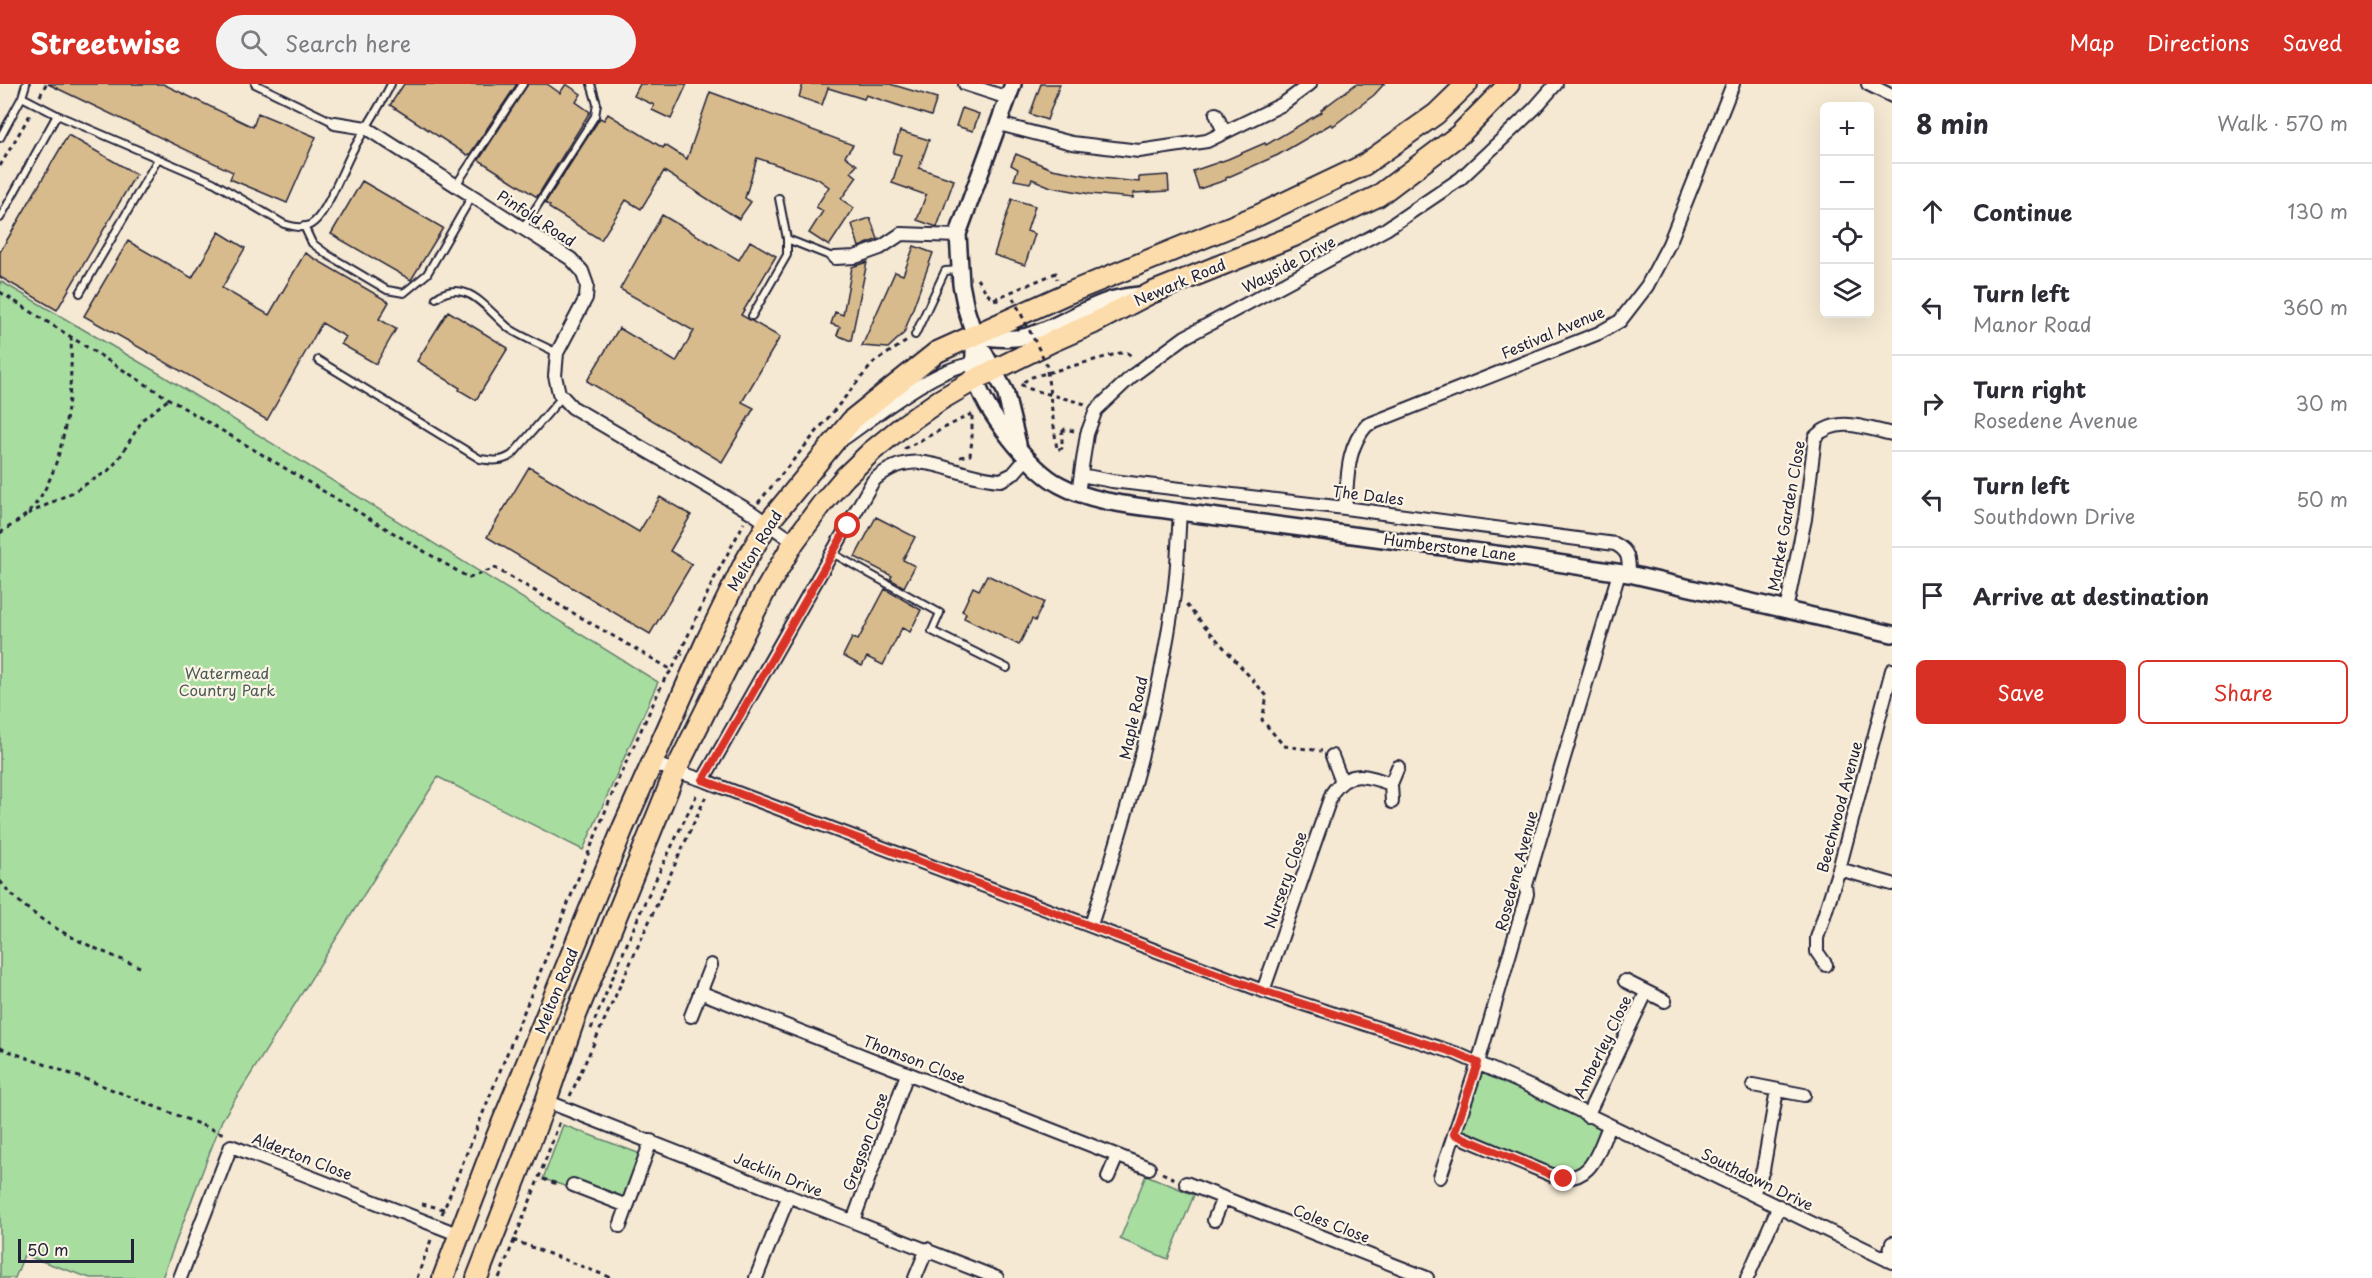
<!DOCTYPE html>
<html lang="en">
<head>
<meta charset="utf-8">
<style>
  body { margin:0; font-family:"Playpen Sans",sans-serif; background:#f2f2f3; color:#2b2b33 }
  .controls { position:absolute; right:18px; top:18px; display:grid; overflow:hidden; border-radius:9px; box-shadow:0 6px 24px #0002 }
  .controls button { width:54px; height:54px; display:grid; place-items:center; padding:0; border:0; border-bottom:2px solid #e1e1e2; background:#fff; color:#2b2b33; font:30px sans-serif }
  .scale { position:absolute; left:18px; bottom:15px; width:116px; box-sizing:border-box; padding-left:6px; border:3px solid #22223b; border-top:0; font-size:16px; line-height:21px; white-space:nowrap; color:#22223b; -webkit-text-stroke:4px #fcf5e5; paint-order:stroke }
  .stop { position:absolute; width:18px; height:18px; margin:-14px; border:4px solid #d93025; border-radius:50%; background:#fff }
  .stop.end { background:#d93025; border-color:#fff; box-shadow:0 2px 6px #0008 }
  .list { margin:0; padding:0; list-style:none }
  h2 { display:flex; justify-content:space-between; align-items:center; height:78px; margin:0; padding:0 24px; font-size:26px }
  h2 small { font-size:20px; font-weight:400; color:#7c7c81 }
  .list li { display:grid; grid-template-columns:39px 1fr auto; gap:18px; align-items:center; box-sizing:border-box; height:96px; padding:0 24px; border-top:2px solid #e1e1e2 }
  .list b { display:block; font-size:22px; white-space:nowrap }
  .list p { margin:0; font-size:20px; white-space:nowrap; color:#7c7c81 }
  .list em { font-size:20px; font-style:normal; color:#7c7c81 }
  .actions { display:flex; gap:12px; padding:18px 24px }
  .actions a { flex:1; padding:14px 0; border:2px solid #d93025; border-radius:9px; text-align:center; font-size:21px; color:#d93025 }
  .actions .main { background:#d93025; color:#fff }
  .icon { flex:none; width:33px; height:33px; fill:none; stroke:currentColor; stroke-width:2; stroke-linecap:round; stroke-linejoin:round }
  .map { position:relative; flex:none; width:1892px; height:1194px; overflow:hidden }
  header { display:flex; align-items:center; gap:36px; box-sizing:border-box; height:84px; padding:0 30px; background:#d93025; color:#fff }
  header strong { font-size:28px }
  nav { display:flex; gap:33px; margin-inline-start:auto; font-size:21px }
  .search { width:420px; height:54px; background:#f2f2f3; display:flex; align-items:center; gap:15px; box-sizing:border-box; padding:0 21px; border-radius:33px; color:#7c7c81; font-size:22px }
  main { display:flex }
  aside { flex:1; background:#fff }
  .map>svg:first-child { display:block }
</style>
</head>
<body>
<header>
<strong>Streetwise</strong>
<div class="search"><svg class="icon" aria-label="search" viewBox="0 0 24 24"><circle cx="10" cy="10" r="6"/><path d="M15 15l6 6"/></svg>Search here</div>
<nav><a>Map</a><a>Directions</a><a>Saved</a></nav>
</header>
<main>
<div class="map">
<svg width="1892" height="1194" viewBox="0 0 1892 1194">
  <rect width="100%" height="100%" fill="#f5e9d3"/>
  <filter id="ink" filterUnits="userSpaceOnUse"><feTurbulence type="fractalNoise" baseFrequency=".0167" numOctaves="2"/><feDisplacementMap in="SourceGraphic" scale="12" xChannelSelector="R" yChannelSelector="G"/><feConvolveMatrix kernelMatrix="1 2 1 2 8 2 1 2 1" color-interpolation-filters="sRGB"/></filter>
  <g filter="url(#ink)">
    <!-- green -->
    <path fill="#a8dda0" stroke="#65806e" stroke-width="1.5" d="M0,197L160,290L658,598L583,766L438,693L222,1036L162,1194H90L24,1171L15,1194H0Z
      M1478,979L1609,1042L1595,1075L1573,1094L1454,1050Z
      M563,1041L646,1072L627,1122L543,1095Z
      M1146,1091L1194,1111L1168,1175L1120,1155Z"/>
    <!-- building -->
    <path fill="#d8bb8c" stroke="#22223b" stroke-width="1.5" d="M48,0H163L253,43L258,29L316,53L287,119L230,95L233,88Z
      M404,0H517L470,70L467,71L390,21Z
      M528,0H547L560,9L566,0L581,10L576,18L590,28L537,113L479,76Z
      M640,0H687L671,35L652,26L654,21L634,12Z
      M803,0H890L937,14L931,32L866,11L864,15L828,4L822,21L799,13Z
      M1041,0H1060L1047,36L1030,30Z
      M1356,0H1384L1374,11L1333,42L1331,40L1278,71L1226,94V96L1199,105L1193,87L1228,75L1265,59L1266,61L1322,28L1321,26Z
      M710,8L853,61L845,72L857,81L851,88L857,93L841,115L854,124L829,162L809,149L823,127L816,123L829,103L818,95L757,74L745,114L751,118L739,135L664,87L641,125L626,116L601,156L549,124L550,122L545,119L600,34L604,36L608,30L663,64L665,61L687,75Z
      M962,24L979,30L973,47L956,42Z
      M900,47L929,56L919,84L954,96L937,143L917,136L926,111L892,99L901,71L893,69Z
      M68,51L136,90L57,226L0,193V168Z
      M1016,70L1052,85L1101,94L1139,98V93L1168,91L1169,107L1134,109L1133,114L1090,110L1051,103L1032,95L1030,99L1014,96L1018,85L1011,81Z
      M362,97L443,144L411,196L331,150Z
      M1012,115L1035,122L1027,147L1035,150L1025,181L994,171Z
      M662,131L739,176L750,157L776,172L741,231L780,253L742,318L754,324L722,378L587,297L619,244L676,278L694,247L620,205Z
      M870,134L878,155L859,163L852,140Z
      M219,148L245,164L222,204L269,231L305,169L389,218L379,235L396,245L376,280L341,260L346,253L322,239L267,336L84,232L128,157L192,194Z
      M914,162L933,169L904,249L888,264L862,262L895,188L903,191Z
      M867,178L851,257L837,251L840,243L831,240L835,228L843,231L852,183Z
      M448,227L508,264L476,316L459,306L460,304L417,277Z
      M529,383L639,448L660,413L691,431L670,467L692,480L650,550L487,453Z
      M876,433L915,453L903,476L915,482L904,503L890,495L892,492L855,473Z
      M987,491L1044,518L1035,537L1032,535L1019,561L964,534L966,529L962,527L973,503L979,506Z
      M885,505L921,526L910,548L902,544L883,581L867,573L862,582L843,572L852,554L858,556Z"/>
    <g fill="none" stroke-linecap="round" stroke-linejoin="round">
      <defs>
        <path id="service" d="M26,0L22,13L57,31
          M255,0L335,39
          M0,54L22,13
          M456,101L523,0
          M779,114L787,155L835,174
          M0,134L57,31L213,98L284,140C294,143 305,146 314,138C328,126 344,82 354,64C366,43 380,23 391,0
          M304,142L312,159L328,171L387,206L404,209L427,190L472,112
          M523,144L595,32L597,20L591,0
          M80,209L158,75
          M436,214C445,207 455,205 466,209C481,214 497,235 510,245C524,254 542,261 557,269
          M752,232L787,171V155
          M915,251L945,187L960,186
          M318,276L480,375C493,377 501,378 512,371L562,313
          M832,469L940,529L932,547L1007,584"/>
        <path id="minor" d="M965,0L1008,14
          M1868,0L1892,12
          M1216,30L1224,48
          M335,39L366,44L571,175L582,187L587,201L586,214L557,269L555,292L559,309L572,323L751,428L794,458
          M999,40L1072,59L1139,67L1207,57L1283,20L1310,0
          M835,174L855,173L880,164L901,150L958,152
          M843,355C875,333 943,276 981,280
          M1081,391L1112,397L1345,424L1615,460C1629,467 1629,475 1629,490
          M1078,409L1087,350L1096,326L1132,292L1185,253L1386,145L1460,95L1534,25L1556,0
          M1345,424C1348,394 1346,364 1367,341L1599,249L1620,237L1647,202L1669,160L1733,0
          M1786,526L1805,435L1815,353C1838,331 1865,344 1892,350
          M1332,672L1342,698
          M651,679L703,696L1263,907L1455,969L1531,1003L1892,1178
          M703,696L873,397C917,357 951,394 1001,396L1013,390L1026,375
          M1392,718L1391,700L1398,683
          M1839,785L1892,800
          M1091,841C1126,733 1159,623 1174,510C1178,483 1178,455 1180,428
          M1826,881L1817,868V854L1839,785L1892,586
          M1625,897L1665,917
          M1263,907L1332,709C1349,684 1368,692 1391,700
          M700,908L1149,1084
          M691,932L711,881
          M1753,1001L1804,1011
          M546,1017L997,1194
          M1587,1032L1646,909
          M1454,1050L1554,1092C1591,1101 1597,1070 1609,1042
          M1108,1093L1117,1072
          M1440,1093L1478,979L1527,810L1526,801L1619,489
          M1186,1099L1427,1194
          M573,1101L627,1122
          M1753,1109L1763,1086L1777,1006
          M1214,1136L1223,1114
          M853,1137L907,990
          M620,1142L651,1057
          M1887,1176L1892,1159
          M180,1194L231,1062L460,1151
          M756,1194L789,1111
          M915,1194L927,1165
          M1747,1194L1779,1122"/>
        <path id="tertiary" d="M1013,0L958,150L961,200L966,225L974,250L1005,307L1018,360
          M974,250C975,264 972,282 976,295C984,327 1031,386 1060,401C1095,420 1141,422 1180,428L1518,473L1629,490L1892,550
          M974,250C1036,267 1058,233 1111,216C1120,213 1130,212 1139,211"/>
        <path id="trunk" d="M443,1194L497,1052L623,744L706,558L745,478L768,439L853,335L937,268L1066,210L1259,131L1364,81L1436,30L1467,0
          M477,1194L546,1017L574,936L675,688L763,511L794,458L822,420L845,393L872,367L904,341L940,316L976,295L1053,257L1094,239L1151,209L1294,152L1378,112L1459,51L1509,0"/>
      </defs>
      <!-- service casing -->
      <use href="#service" stroke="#22223b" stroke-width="10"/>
      <!-- minor casing -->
      <use href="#minor" stroke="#22223b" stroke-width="16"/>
      <!-- tertiary casing -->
      <use href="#tertiary" stroke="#22223b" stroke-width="20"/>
      <!-- trunk casing -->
      <use href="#trunk" stroke="#22223b" stroke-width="24"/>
      <!-- path -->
      <path stroke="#22223b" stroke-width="3" stroke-dasharray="4.5 4.5" stroke-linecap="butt" d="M40,12L46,0
        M0,82L31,29
        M977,195L990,213L1001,218
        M0,208L169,315L469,494L495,484L672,586
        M994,215L1056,189L1057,195
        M1085,320L1030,305L1020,300L1032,293L1120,269H1128L1133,274
        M1062,348L1065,345L1074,347
        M904,365L975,328
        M960,373L970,371L972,356V329
        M758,419L874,278L907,257
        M28,430L71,409L108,387L118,376L143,335L169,315
        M0,449C9,443 19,437 27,430C66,391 73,305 71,252
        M1186,521L1267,612L1262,636L1284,662L1322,667
        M680,569L714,495L744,439
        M0,797C35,841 88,862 140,883
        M591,945L643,822L696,712L700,709
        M0,964L93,998L224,1050
        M570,1012L706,712
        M1162,1089L1175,1095
        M543,1095L560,1101
        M422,1120L444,1125
        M442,1130L618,696L665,594L672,586L680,569L683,571
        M513,1156L612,1194
        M417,1194L432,1153
        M499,1194L532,1112L560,1037"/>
      <!-- service -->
      <use href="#service" stroke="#fcf5e5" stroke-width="6"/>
      <!-- minor -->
      <use href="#minor" stroke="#fcf5e5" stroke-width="12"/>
      <!-- tertiary -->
      <use href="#tertiary" stroke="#fcf5e5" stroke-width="15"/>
      <!-- trunk -->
      <use href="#trunk" stroke="#fddcac" stroke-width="20"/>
      <!-- path-bridge -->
      <path stroke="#22223b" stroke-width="3" stroke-dasharray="4.5 4.5" stroke-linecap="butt" d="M1013,214L1046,279L1057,366L1062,364V348"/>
    </g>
  </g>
  <g fill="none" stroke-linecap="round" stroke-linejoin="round" filter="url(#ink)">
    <!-- route -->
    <path stroke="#d93025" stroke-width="8" d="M848,442L703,696L1263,907L1455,969L1478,979L1454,1050L1554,1092L1564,1095"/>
  </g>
  <g text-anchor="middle" stroke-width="4.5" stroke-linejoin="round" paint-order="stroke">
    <!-- street labels -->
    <g font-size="15" fill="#22223b" stroke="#fcf5e5">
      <text transform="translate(536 135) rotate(33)" y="5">Pinfold Road</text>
      <text transform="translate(1289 181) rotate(-28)" y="5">Wayside Drive</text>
      <text transform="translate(1180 199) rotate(-23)" y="5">Newark Road</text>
      <text transform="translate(1553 249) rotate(-23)" y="5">Festival Avenue</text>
      <text transform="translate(1368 412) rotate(7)" y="5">The Dales</text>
      <text transform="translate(1787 432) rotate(-80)" y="5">Market Garden Close</text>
      <text transform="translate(1450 464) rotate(7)" y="5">Humberstone Lane</text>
      <text transform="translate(755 467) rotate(-59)" y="5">Melton Road</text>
      <text transform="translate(1134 634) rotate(-78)" y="5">Maple Road</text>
      <text transform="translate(1840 723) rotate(-75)" y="5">Beechwood Avenue</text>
      <text transform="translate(1517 787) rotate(-75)" y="5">Rosedene Avenue</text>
      <text transform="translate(1286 796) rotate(-71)" y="5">Nursery Close</text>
      <text transform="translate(557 907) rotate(-68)" y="5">Melton Road</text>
      <text transform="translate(1603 963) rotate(-64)" y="5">Amberley Close</text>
      <text transform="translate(914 976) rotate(21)" y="5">Thomson Close</text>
      <text transform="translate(866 1058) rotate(-70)" y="5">Gregson Close</text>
      <text transform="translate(302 1073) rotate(21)" y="5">Alderton Close</text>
      <text transform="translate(778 1091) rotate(22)" y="5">Jacklin Drive</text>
      <text transform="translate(1757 1096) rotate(26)" y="5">Southdown Drive</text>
      <text transform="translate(1331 1140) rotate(21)" y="5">Coles Close</text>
    </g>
    <!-- park labels -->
    <g font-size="15" fill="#4a5a59" stroke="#fcf5e5">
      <text x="227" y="595">Watermead<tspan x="227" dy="17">Country Park</tspan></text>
    </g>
  </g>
</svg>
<div class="controls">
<button>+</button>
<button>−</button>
<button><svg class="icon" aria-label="locate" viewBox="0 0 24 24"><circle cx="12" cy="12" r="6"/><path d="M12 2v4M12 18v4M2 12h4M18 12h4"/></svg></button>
<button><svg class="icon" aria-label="layers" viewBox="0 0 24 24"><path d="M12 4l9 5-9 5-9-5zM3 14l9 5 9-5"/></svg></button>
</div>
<div class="scale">50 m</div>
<div class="stop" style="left:848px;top:442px"></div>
<div class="stop end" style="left:1564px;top:1095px"></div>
</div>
<aside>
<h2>8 min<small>Walk · 570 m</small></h2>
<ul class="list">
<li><svg class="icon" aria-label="ahead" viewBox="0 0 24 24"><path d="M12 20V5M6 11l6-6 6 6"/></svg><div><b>Continue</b></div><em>130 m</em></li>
<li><svg class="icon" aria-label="left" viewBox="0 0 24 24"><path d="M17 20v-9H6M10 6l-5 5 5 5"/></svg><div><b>Turn left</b><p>Manor Road</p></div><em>360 m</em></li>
<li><svg class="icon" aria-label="right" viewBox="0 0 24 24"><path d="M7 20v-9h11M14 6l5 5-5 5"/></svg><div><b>Turn right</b><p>Rosedene Avenue</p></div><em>30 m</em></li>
<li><svg class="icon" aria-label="left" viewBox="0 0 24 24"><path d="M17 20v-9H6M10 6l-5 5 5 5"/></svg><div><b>Turn left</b><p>Southdown Drive</p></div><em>50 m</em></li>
<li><svg class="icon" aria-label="arrive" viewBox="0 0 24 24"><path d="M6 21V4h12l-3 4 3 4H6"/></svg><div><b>Arrive at destination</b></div></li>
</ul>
<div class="actions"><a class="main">Save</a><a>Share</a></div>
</aside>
</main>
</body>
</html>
